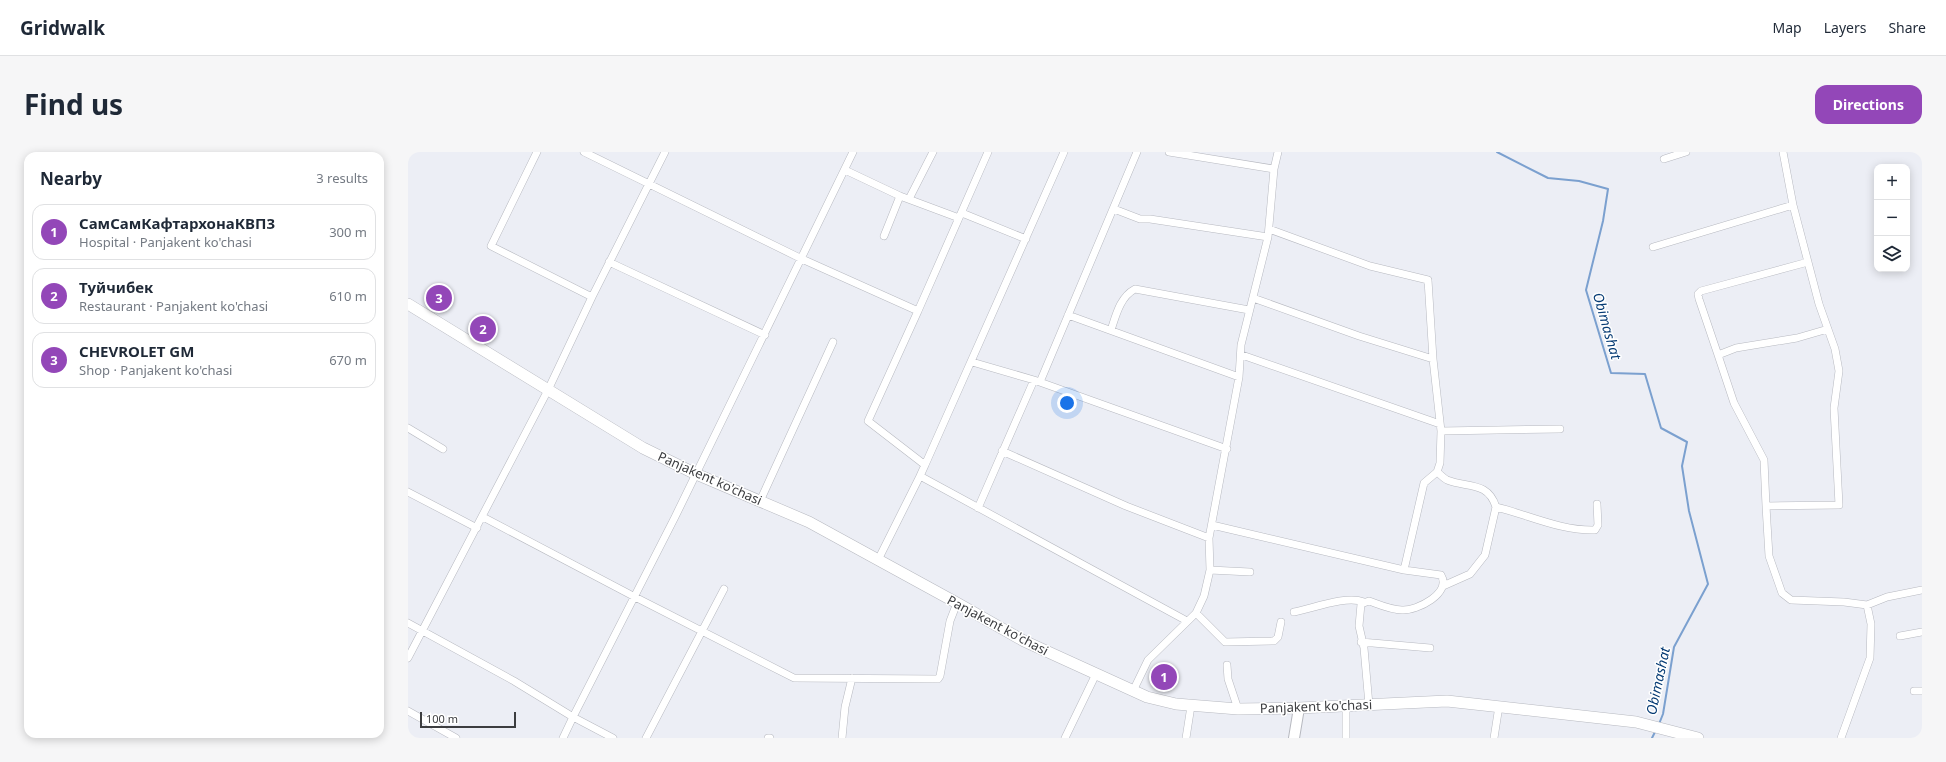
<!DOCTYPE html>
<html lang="en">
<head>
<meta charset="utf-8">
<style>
  body { margin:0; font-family:"Noto Sans",sans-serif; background:#f6f6f7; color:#1f2937 }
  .controls { position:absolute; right:12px; top:12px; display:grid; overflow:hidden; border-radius:8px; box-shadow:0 2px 10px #0003 }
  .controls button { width:36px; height:36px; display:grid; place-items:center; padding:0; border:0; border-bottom:1px solid #e0e1e3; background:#fff; color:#1f2937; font:20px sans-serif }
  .scale { position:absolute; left:12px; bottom:10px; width:96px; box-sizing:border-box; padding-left:4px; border:2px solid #3c3d40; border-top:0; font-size:11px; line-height:14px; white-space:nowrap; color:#3c3d40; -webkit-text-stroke:3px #fff; paint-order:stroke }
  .you { position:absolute; left:659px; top:251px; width:14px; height:14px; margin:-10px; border:3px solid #fff; border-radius:50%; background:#1a73e8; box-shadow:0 0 0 6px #1a73e833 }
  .badge { display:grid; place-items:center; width:26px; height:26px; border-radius:50%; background:#9347b8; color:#fff; font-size:13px; font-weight:700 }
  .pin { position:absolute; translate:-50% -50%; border:2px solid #fff; box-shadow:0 1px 4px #0006 }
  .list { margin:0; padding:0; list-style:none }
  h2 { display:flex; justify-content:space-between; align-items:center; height:52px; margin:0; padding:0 16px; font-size:17px }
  h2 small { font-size:13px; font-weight:400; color:#747a83 }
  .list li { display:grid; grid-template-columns:26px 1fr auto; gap:12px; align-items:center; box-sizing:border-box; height:56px; margin:0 8px 8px; padding:0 8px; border:1px solid #e0e1e3; border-radius:12px }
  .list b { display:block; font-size:15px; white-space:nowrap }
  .list p { margin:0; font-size:13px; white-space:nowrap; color:#747a83 }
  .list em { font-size:13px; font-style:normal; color:#747a83 }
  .icon { flex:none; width:22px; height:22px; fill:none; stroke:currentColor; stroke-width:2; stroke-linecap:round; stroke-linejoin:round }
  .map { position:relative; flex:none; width:1514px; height:586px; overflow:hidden; border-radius:12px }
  header { display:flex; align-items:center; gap:24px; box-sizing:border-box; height:56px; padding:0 20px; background:#fff; border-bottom:1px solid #e0e1e3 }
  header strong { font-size:19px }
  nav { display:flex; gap:22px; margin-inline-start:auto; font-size:14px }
  .intro { display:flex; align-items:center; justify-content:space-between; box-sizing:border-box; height:96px; padding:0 24px }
  h1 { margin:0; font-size:28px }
  .button { padding:10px 18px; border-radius:12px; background:#9347b8; color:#fff; font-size:14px; font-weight:700 }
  main { display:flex; gap:24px; padding:0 24px }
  aside { flex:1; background:#fff; border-radius:12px; box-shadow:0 2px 10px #0003 }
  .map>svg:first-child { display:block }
</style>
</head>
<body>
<header>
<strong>Gridwalk</strong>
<nav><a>Map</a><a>Layers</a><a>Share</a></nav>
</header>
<div class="intro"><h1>Find us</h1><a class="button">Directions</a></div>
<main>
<aside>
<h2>Nearby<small>3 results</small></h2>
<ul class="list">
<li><span class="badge">1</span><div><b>СамСамКафтархонаКВП3</b><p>Hospital · Panjakent ko'chasi</p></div><em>300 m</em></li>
<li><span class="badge">2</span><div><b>Туйчибек</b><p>Restaurant · Panjakent ko'chasi</p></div><em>610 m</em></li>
<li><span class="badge">3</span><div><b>CHEVROLET GM</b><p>Shop · Panjakent ko'chasi</p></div><em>670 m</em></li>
</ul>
</aside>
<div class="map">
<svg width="1514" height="586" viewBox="0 0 1514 586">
  <rect width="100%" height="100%" fill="#eceef5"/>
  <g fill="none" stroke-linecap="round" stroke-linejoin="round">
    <!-- stream -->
    <path stroke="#7ba0cf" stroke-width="2" d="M1089,0L1140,26L1171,29L1200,37L1195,69L1178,138L1203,221L1237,222L1253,276L1279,290L1274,314L1281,359L1300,432L1266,495L1255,562L1251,572
      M1244,586L1248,578"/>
    <defs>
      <path id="street" d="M129,0L83,94L184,145
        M176,0L394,107L510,159L460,269L517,313L512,324L779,469
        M761,0L866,17
        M1375,0L1385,53L1411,152L1427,197L1431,219L1426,256L1431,353L1358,354L1356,308L1326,251L1310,203L1328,196L1389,186L1420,177
        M1256,7L1278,0
        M437,18L492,44L551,66
        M501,47L525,0
        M706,57L732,67H742L860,85
        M554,61L618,87
        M476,84L492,44
        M1245,95L1385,53
        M201,110L357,183
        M845,146L951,184L1025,207
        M510,159L580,0
        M660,163L831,225
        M703,178C708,163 712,145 727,137L841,158
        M834,203L1032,272
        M1310,203L1291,147L1290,142L1293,139L1400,110
        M564,210L626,228L819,297
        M0,276L35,297
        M1033,279L1152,277
        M594,299L718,354L801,386
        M517,313L656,0
        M1029,320C1032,322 1035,326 1039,328C1059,336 1080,329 1088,355L1077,403L1062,422L1035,434
        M0,340L69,376
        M352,349L425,190
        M1358,354L1361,404L1374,441L1383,448L1436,450L1459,453L1463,472L1462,506L1433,586
        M1088,355C1121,363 1153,379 1187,378L1190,373L1189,352
        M570,356L626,228L632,230L729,0
        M75,365L227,445L386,526L530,527L532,524L542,469L549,451
        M804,373L996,418L1016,331L1029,320L1032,311L1033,279L1025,207L1020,128L962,114L861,77
        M470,408L512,324
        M802,418L842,420
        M1459,453L1479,445L1514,438
        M886,460C906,456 938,443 956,450
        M788,461L817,490L866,489L870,485L873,470
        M0,471L106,529L165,565L267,365L445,0
        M1492,484L1514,480
        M953,490L1022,496
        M0,506L140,238L184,145L257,0
        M819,513L820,527L830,557
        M725,539L740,508L788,461L796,444L802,418L801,386L831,225L833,193L860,85L866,17L870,0
        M1506,539H1514
        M961,553L956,496L951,474L953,452L961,449C972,453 983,458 994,458C1009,459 1044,441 1033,423L996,418
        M938,554V586
        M0,559L48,586
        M155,586L165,565L205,586
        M238,586L316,437
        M360,586H362
        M434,586L437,555L444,526
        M657,586L688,522
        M778,586L783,554
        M1086,586L1091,554"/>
      <path id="secondary" d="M886,586L891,556"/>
      <path id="primary" d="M0,152L235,296L288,322L401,370L549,451L616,489L739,545L768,552L830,557L891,556L1039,549L1228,570L1290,586"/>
    </defs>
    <!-- street casing -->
    <use href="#street" stroke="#b7b9c0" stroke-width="8"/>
    <!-- secondary casing -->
    <use href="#secondary" stroke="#b7b9c0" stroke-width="12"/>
    <!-- primary casing -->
    <use href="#primary" stroke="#b7b9c0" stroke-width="12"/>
    <!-- street -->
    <use href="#street" stroke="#fff" stroke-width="7"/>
    <!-- secondary -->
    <use href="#secondary" stroke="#fff" stroke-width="10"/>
    <!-- primary -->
    <use href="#primary" stroke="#fff" stroke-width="11"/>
  </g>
  <g text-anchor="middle" stroke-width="3" stroke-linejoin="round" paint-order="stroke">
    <!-- street labels -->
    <g font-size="13" fill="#3c3d40" stroke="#fff">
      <text transform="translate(302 326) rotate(24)" y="5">Panjakent ko'chasi</text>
      <text transform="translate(590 473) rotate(28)" y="5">Panjakent ko'chasi</text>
      <text transform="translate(908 554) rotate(-2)" y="5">Panjakent ko'chasi</text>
    </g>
    <!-- water labels -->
    <g font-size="14" font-style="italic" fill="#063b74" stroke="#fff">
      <text transform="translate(1199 174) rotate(74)" y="5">Obimashat</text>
      <text transform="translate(1250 529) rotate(-78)" y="5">Obimashat</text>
    </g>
  </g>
</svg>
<div class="controls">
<button>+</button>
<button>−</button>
<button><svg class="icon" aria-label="layers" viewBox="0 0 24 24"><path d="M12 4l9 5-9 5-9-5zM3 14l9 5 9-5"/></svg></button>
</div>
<div class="scale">100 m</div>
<div class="you"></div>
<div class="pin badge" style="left:756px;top:525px">1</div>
<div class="pin badge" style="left:75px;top:177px">2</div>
<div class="pin badge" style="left:31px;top:146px">3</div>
</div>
</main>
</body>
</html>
